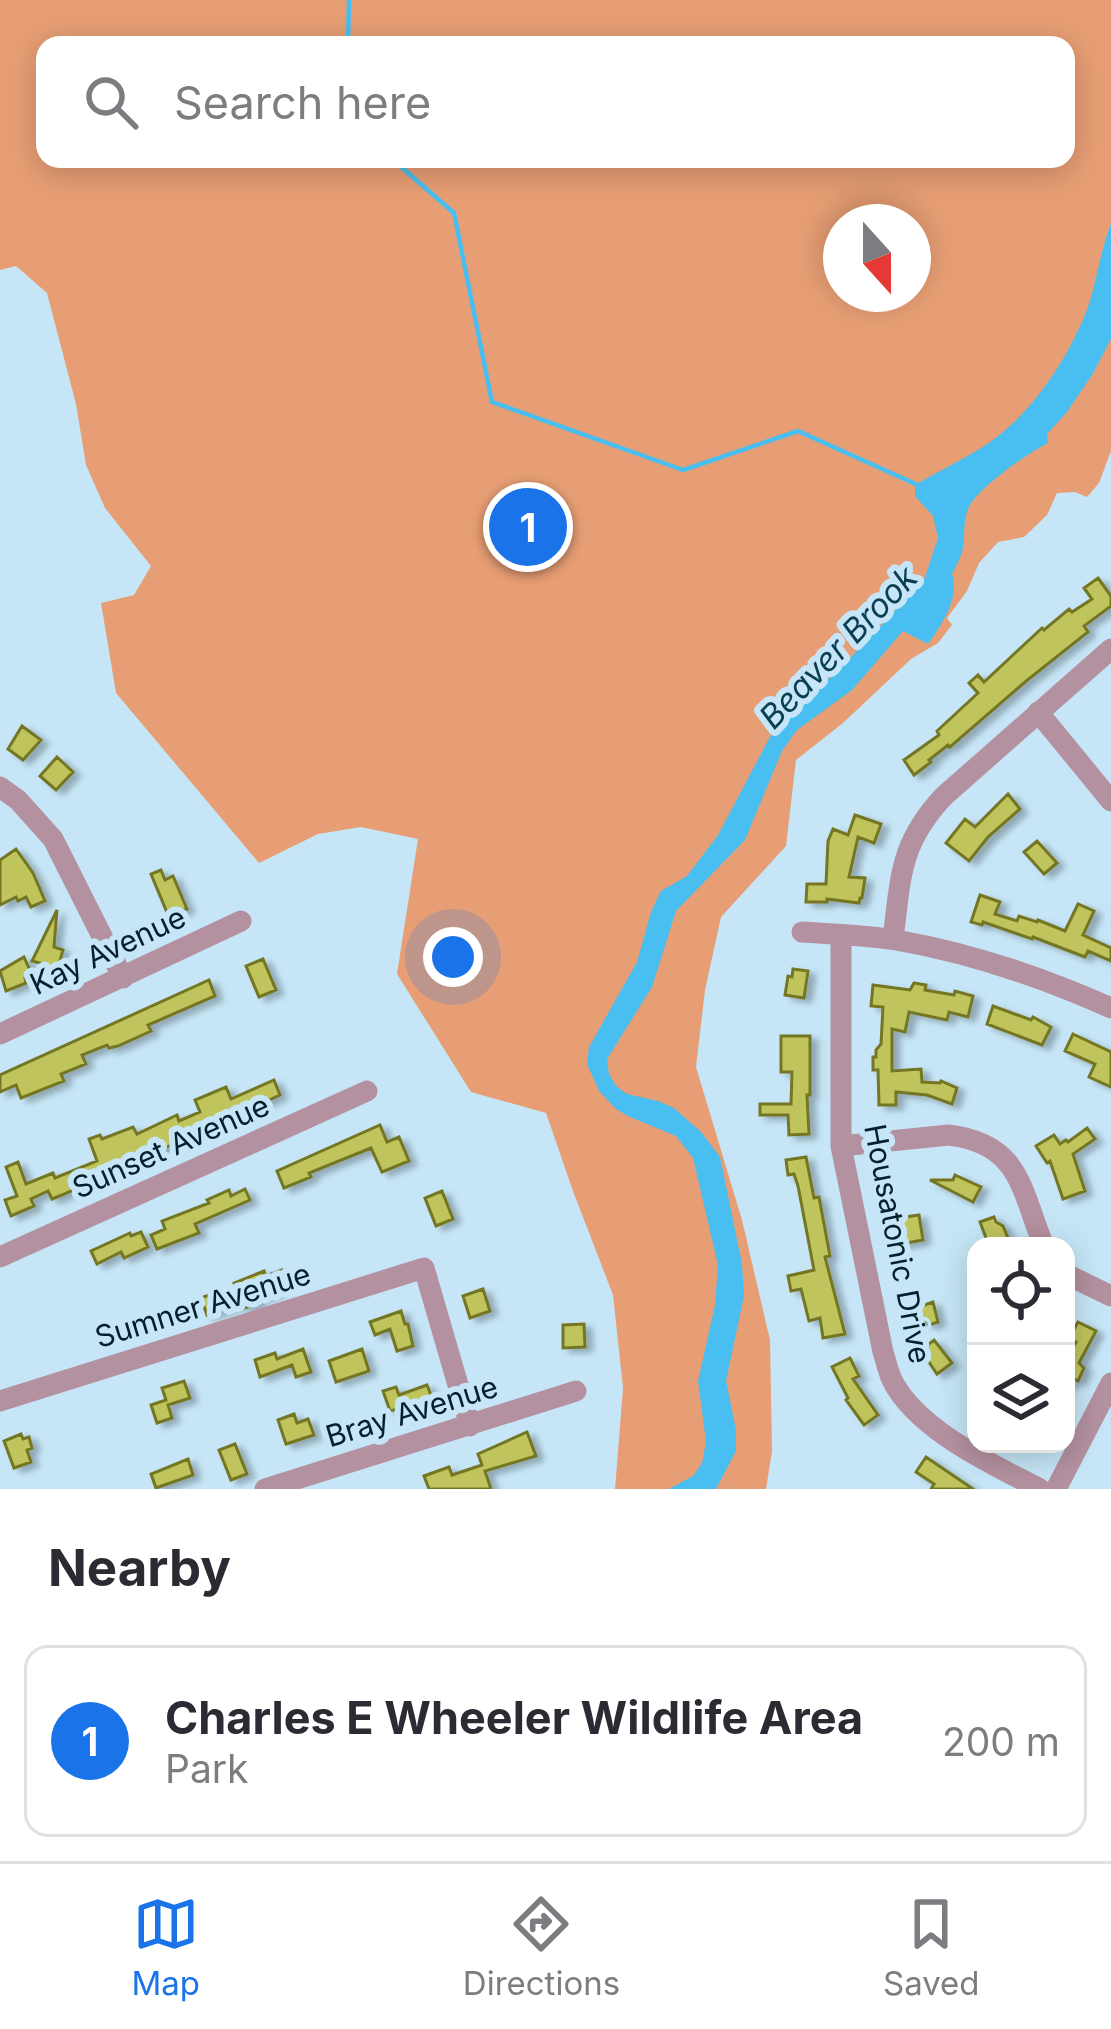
<!DOCTYPE html>
<html lang="en">
<head>
<meta charset="utf-8">
<style>
  body { margin:0; font-family:Inter,sans-serif; background:#f7f7f7; color:#2b2b33 }
  .controls { position:absolute; right:36px; bottom:36px; display:grid; overflow:hidden; border-radius:24px; box-shadow:0 6px 30px #0003 }
  .controls button { width:108px; height:108px; display:grid; place-items:center; padding:0; border:0; border-bottom:3px solid #e1e1e2; background:#fff; color:#2b2b33; font:60px sans-serif }
  .compass { position:absolute; left:823px; top:204px; width:108px; height:108px; border-radius:50%; background:#fff; box-shadow:0 6px 30px #0003; rotate:159deg }
  .you { position:absolute; left:453px; top:957px; width:42px; height:42px; margin:-30px; border:9px solid #fff; border-radius:50%; background:#1a73e8; box-shadow:0 0 0 18px #1a73e833 }
  .badge { display:grid; place-items:center; width:78px; height:78px; border-radius:50%; background:#1a73e8; color:#fff; font-size:39px; font-weight:700 }
  .pin { position:absolute; translate:-50% -50%; border:6px solid #fff; box-shadow:0 3px 12px #0006 }
  .list { margin:0; padding:0; list-style:none }
  h2 { display:flex; justify-content:space-between; align-items:center; height:156px; margin:0; padding:0 48px; font-size:51px }
  h2 small { font-size:39px; font-weight:400; color:#7c7c81 }
  .list li { display:grid; grid-template-columns:78px 1fr auto; gap:36px; align-items:center; box-sizing:border-box; height:192px; margin:0 24px 24px; padding:0 24px; border:3px solid #e1e1e2; border-radius:24px }
  .list b { display:block; font-size:45px; white-space:nowrap }
  .list p { margin:0; font-size:39px; white-space:nowrap; color:#7c7c81 }
  .list em { font-size:39px; font-style:normal; color:#7c7c81 }
  .icon { flex:none; width:66px; height:66px; fill:none; stroke:currentColor; stroke-width:2; stroke-linecap:round; stroke-linejoin:round }
  .map { position:relative; flex:none; width:1111px; height:1489px; overflow:hidden }
  .search { position:absolute; background:#fff; box-shadow:0 6px 30px #0003; left:36px; right:36px; top:36px; height:132px; display:flex; align-items:center; gap:30px; box-sizing:border-box; padding:0 42px; border-radius:24px; color:#7c7c81; font-size:45px }
  .sheet { height:372px; background:#fff }
  nav { display:flex; justify-content:space-around; align-items:center; box-sizing:border-box; height:168px; border-top:3px solid #e1e1e2; background:#fff; font-size:33px; color:#7c7c81 }
  nav a { display:grid; justify-items:center; gap:6px }
  nav .on { color:#1a73e8 }
  .map>svg:first-child { display:block }
</style>
</head>
<body>
<div class="map">
<svg width="1111" height="1489" viewBox="0 0 1111 1489">
  <defs>
    <filter id="shadow"><feDropShadow dx="7" dy="4" stdDeviation="3" flood-color="#0004"/></filter>
  </defs>
  <rect width="100%" height="100%" fill="#c6e6f7"/>
  <!-- green -->
  <path fill="#e79e74" fill-rule="evenodd" d="M0,0H1111V451L1099,483L1087,497L1075,492L1057,493L1047,515L1024,537L998,542L979,563L967,591L947,618L952,625L938,643L911,659L843,723L796,760L786,846L721,917L705,990L696,1067L742,1220L770,1340L772,1451L766,1489H615L623,1388L613,1295L573,1191L546,1113L471,1092L397,974L418,839L361,827L318,834L259,863L116,693L101,603L134,595L151,566L105,508L86,465L76,404L47,293L16,266L0,270ZM45,45H1066V159H45ZM841,222H913V294H841Z"/>
  <!-- water -->
  <path fill="#49bef1" d="M1111,224V339L1092,375L1067,412L1047,434L1048,443C1028,453 976,489 968,509C963,522 965,534 963,547C962,556 956,566 952,574C960,598 942,624 928,644L903,631L852,690L797,730L782,751L745,840L676,911L652,987L607,1059L609,1074L616,1086L627,1094L658,1101L674,1108L701,1132L720,1157L742,1264L744,1296L726,1381L736,1430V1451L716,1489H669L693,1476L702,1463L706,1442L698,1381L715,1305L718,1265L693,1158L676,1136L630,1117L616,1109L599,1091L587,1064L589,1047L637,962L651,912L661,891L687,876L718,835L789,701L808,695L835,674L924,580L938,538L933,516L915,496V485C937,472 960,461 981,448C1028,419 1064,365 1085,315C1096,288 1099,254 1111,224Z"/>
  <g fill="none" stroke-linecap="round" stroke-linejoin="round">
    <!-- stream -->
    <path stroke="#49bef1" stroke-width="4.5" d="M348,45L349,0
      M392,159L454,213L492,402L683,470L798,431L920,486"/>
  </g>
  <!-- building -->
  <path fill="#c0c45d" stroke="#747624" stroke-width="3" filter="url(#shadow)" d="M1098,578L1111,596V606L1084,626L1088,632L1025,682L950,747L948,745L929,760L931,762L914,775L904,760L939,735L937,731L978,693L969,683L978,675L984,682L1042,628L1044,630L1069,609L1072,612L1092,599L1084,588Z
    M22,726L41,740L23,760L8,749Z
    M57,757L73,772L56,790L40,776Z
    M1008,794L1020,809L988,837L969,861L946,843L965,819L975,827Z
    M855,815L881,824L874,843L858,837L849,877L865,878L862,898H860L859,903L827,899V902H806L807,884H826L828,841L833,829L848,835Z
    M1037,841L1057,863L1044,874L1024,852Z
    M16,849L33,873L45,901L31,907L26,897L18,901L16,897L0,905V860Z
    M161,870L165,880L173,876L187,909L168,915L151,874Z
    M980,895L1000,902L995,914L1017,921L1019,916L1037,922L1038,920L1065,931L1078,904L1094,911L1083,935L1111,948V961L1088,951L1085,957L1033,937L1032,939L983,922L982,925L971,922Z
    M57,910L54,947L63,950L58,968L32,961Z
    M24,957L32,975L25,978L26,983L6,991L0,971Z
    M263,959L276,990L259,997L246,966Z
    M793,969L808,971L804,998L785,995L788,976L792,977Z
    M209,980L215,996L148,1025L151,1031L118,1046L109,1048L107,1045L82,1055L86,1064L61,1074L64,1081L21,1098L16,1085L0,1092V1075Z
    M914,983L926,985L925,990L954,995L955,991L973,996L968,1017L949,1012L947,1020L909,1012L905,1032L892,1029V1071L921,1069L922,1082L940,1083L941,1081L957,1088L952,1104L927,1095L896,1092V1105H879L878,1070H873V1057H876V1050L881,1044L883,1007L871,1006L873,985L910,990Z
    M993,1006L1031,1020L1033,1017L1051,1027L1042,1045L987,1024Z
    M1073,1034L1111,1052V1087L1089,1077L1095,1064L1065,1051Z
    M781,1036H810V1095H807L809,1134L789,1135L788,1115H760V1104H791L792,1072H781Z
    M274,1080L280,1095L62,1195L52,1199L48,1191L31,1199L34,1206L11,1216L5,1200L17,1196L6,1167L18,1162L26,1184L53,1173L55,1178L97,1161L89,1139L100,1135L102,1139L133,1127L137,1134L177,1115L179,1121L200,1112L195,1100L226,1087L231,1099Z
    M380,1125L387,1142L399,1137L409,1161L382,1172L371,1148L309,1173L311,1177L284,1188L277,1171Z
    M1087,1128L1095,1139L1073,1154L1085,1191L1063,1199L1050,1161L1047,1163L1036,1146L1054,1135L1060,1144L1066,1140L1068,1142Z
    M806,1157L814,1198L819,1197L830,1256L825,1257L845,1334L823,1338L820,1318L809,1321L801,1289L791,1291L788,1276L814,1270L798,1186L794,1174L788,1175L786,1160Z
    M955,1175L981,1187L973,1202L930,1180H953Z
    M245,1189L250,1200L195,1224L199,1233L157,1249L151,1235L165,1229L162,1221L209,1203L207,1200L229,1190L231,1196Z
    M442,1191L453,1219L436,1226L425,1198Z
    M919,1215L923,1240L895,1245L891,1219Z
    M994,1217L996,1222L1003,1226L1008,1238L989,1246L980,1222Z
    M141,1232L148,1247L124,1258L121,1252L97,1264L91,1251L130,1233L131,1236Z
    M282,1270L286,1282L275,1285L277,1292L256,1299L258,1303L244,1308L242,1303L207,1315L201,1298L235,1286L234,1283L264,1271L266,1276Z
    M483,1289L490,1311L470,1318L463,1296Z
    M933,1302L938,1322L929,1325L927,1320L910,1323L907,1311Z
    M401,1311L405,1324H408L413,1346L397,1351L390,1329L375,1335L370,1322Z
    M1078,1322L1096,1331L1079,1363L1084,1368L1078,1381L1074,1379L1066,1386V1361L1076,1342L1069,1338Z
    M584,1324L585,1347L563,1348V1325Z
    M934,1340L952,1363L937,1374L921,1350Z
    M303,1349L311,1372L296,1377L292,1365L260,1377L255,1360L275,1353L277,1359Z
    M362,1349L369,1371L336,1382L329,1361Z
    M850,1358L859,1376L853,1379L878,1415L864,1425L846,1400L848,1398L832,1367Z
    M184,1381L190,1398L168,1405L172,1418L157,1423L151,1405L166,1400L162,1388Z
    M427,1385L433,1400L390,1411L383,1391L396,1387L399,1395Z
    M294,1414L297,1423L308,1419L314,1435L286,1444L278,1420Z
    M527,1432L536,1456L485,1471L491,1489H429L424,1476L449,1467L452,1475L482,1465L478,1454Z
    M21,1434L23,1439L29,1437L32,1448L27,1450L31,1462L14,1468L4,1441Z
    M235,1444L247,1474L231,1480L219,1450Z
    M926,1457L973,1489H931L934,1484L916,1472Z
    M188,1459L193,1475L156,1488L151,1474Z"/>
  <g fill="none" stroke-linecap="round" stroke-linejoin="round">
    <!-- minor -->
    <path stroke="#b491a0" stroke-width="21" d="M1038,712L1111,801
      M0,787L18,800L53,839L123,978
      M802,932C833,934 865,935 896,940C970,953 1042,977 1111,1008
      M841,935V1146L883,1352C886,1361 888,1371 892,1380C917,1430 992,1464 1040,1489
      M893,939C901,877 899,844 944,796L1111,649
      M0,1034L241,921
      M841,1146L949,1135C1022,1144 1021,1192 1044,1246
      M0,1257L367,1091
      M1066,1274L1111,1296
      M0,1401L424,1268L470,1426
      M265,1489L576,1391
      M1056,1489L1111,1383"/>
  </g>
  <g text-anchor="middle" stroke-width="12" stroke-linejoin="round" paint-order="stroke">
    <!-- street labels -->
    <g font-size="30" fill="#04202c" stroke="#c6e6f7">
      <text transform="translate(108 951) rotate(-25)" y="10">Kay Avenue</text>
      <text transform="translate(171 1147) rotate(-24)" y="10">Sunset Avenue</text>
      <text transform="translate(897 1244) rotate(79)" y="10">Housatonic Drive</text>
      <text transform="translate(203 1306) rotate(-17)" y="10">Sumner Avenue</text>
      <text transform="translate(412 1412) rotate(-17)" y="10">Bray Avenue</text>
    </g>
    <!-- water labels -->
    <g font-size="33" font-style="italic" fill="#0b3e53" stroke="#c6e6f7">
      <text transform="translate(838 647) rotate(-46)" y="12">Beaver Brook</text>
    </g>
  </g>
</svg>
<div class="controls">
<button><svg class="icon" aria-label="locate" viewBox="0 0 24 24"><circle cx="12" cy="12" r="6"/><path d="M12 2v4M12 18v4M2 12h4M18 12h4"/></svg></button>
<button><svg class="icon" aria-label="layers" viewBox="0 0 24 24"><path d="M12 4l9 5-9 5-9-5zM3 14l9 5 9-5"/></svg></button>
</div>
<svg class="compass" viewBox="-18 -18 36 36"><path d="M0-13l5 13h-10z" fill="#e53935"/><path d="M0 13l5-13h-10z" fill="#7c7c81"/></svg>
<div class="you"></div>
<div class="pin badge" style="left:528px;top:527px">1</div>
<div class="search"><svg class="icon" aria-label="search" viewBox="0 0 24 24"><circle cx="10" cy="10" r="6"/><path d="M15 15l6 6"/></svg>Search here</div>
</div>
<section class="sheet">
<h2>Nearby<small></small></h2>
<ul class="list">
<li><span class="badge">1</span><div><b>Charles E Wheeler Wildlife Area</b><p>Park</p></div><em>200 m</em></li>
</ul>
</section>
<nav>
<a class="on"><svg class="icon" aria-label="map" viewBox="0 0 24 24"><path d="M3 6l6-2 6 2 6-2v14l-6 2-6-2-6 2zM9 4v14M15 6v14"/></svg>Map</a>
<a><svg class="icon" aria-label="directions" viewBox="0 0 24 24"><path d="M12 3l9 9-9 9-9-9zM9 14v-3h6M13 9l2 2-2 2"/></svg>Directions</a>
<a><svg class="icon" aria-label="saved" viewBox="0 0 24 24"><path d="M7 4h10v16l-5-4-5 4z"/></svg>Saved</a>
</nav>
</body>
</html>
